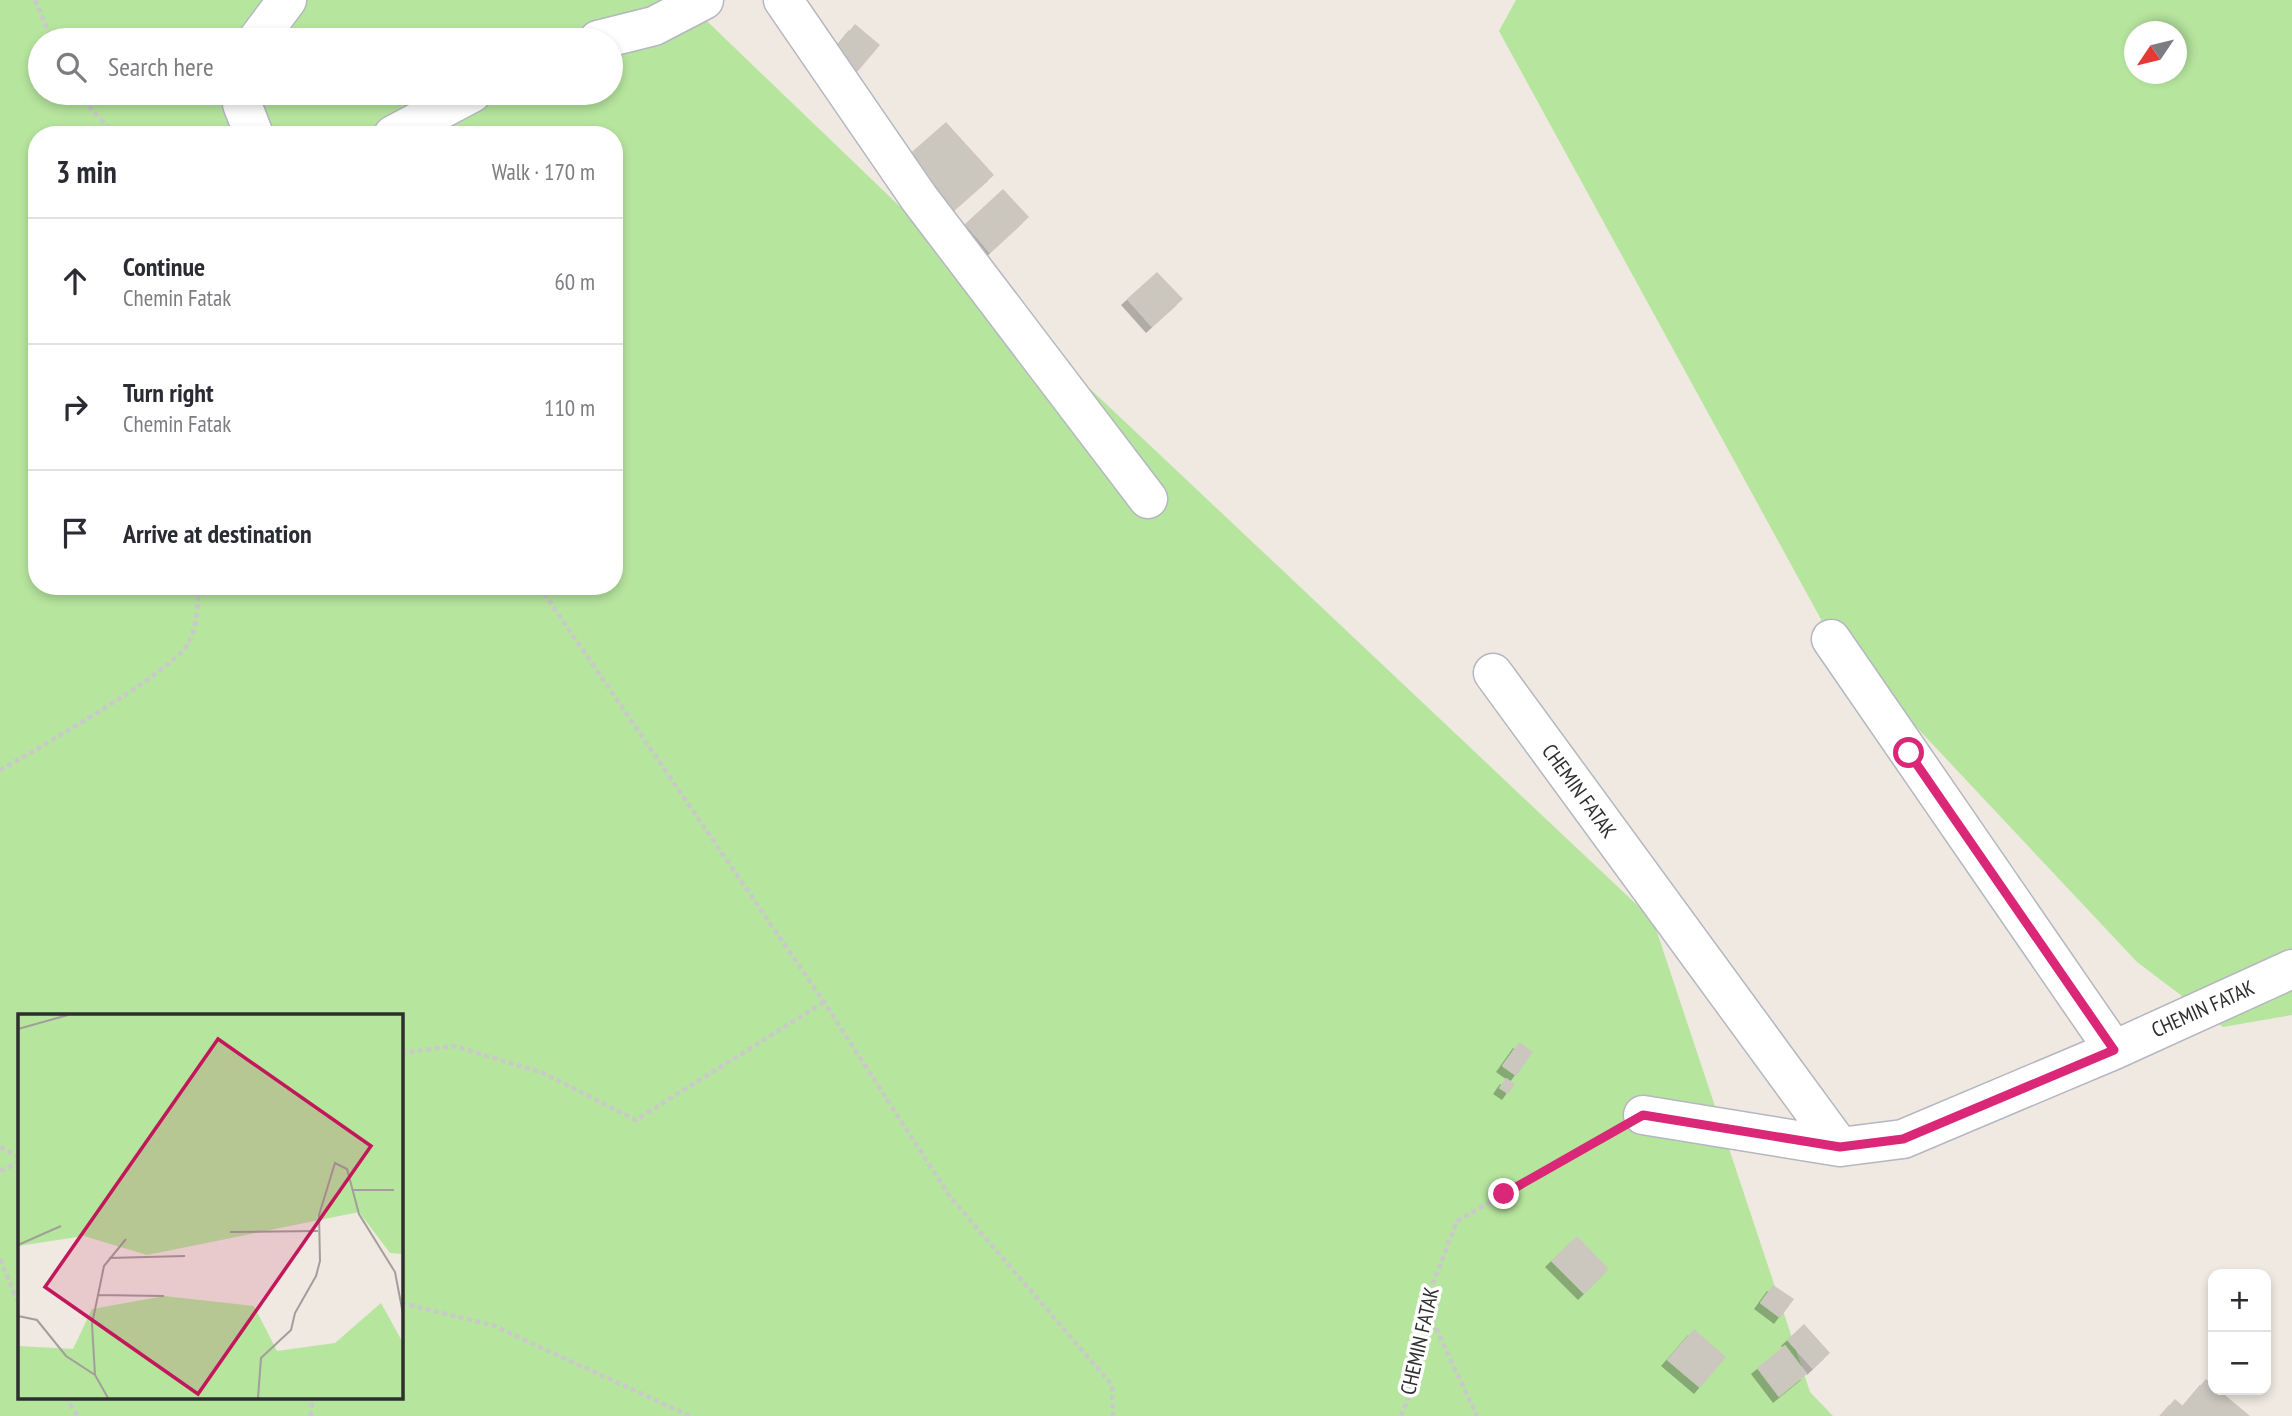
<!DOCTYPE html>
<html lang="en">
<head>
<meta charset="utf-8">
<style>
  body { margin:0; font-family:"PT Sans Narrow",sans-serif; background:#f7f7f7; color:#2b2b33 }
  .controls { position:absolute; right:21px; bottom:21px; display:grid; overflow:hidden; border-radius:14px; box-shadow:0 4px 10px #0003 }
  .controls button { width:63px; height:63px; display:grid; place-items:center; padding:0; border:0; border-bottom:2px solid #e1e1e2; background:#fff; color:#2b2b33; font:35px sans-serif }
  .compass { position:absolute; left:2124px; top:21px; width:63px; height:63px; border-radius:50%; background:#fff; box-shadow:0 4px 10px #0003; rotate:235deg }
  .stop { position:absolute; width:21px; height:21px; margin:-16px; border:5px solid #db2777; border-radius:50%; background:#fff }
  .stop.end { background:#db2777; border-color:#fff; box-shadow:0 2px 7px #0008 }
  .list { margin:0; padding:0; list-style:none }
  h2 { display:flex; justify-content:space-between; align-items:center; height:91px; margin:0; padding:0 28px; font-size:30px }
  h2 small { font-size:23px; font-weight:400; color:#7c7c81 }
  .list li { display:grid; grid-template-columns:46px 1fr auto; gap:21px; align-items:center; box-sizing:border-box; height:126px; padding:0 28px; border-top:2px solid #e1e1e2 }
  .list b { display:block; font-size:26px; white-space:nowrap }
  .list p { margin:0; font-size:23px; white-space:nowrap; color:#7c7c81 }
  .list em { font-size:23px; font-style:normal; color:#7c7c81 }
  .icon { flex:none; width:38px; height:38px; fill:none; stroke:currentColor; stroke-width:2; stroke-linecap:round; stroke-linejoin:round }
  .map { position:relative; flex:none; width:2292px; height:1416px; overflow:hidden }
  .search { position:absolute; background:#fff; box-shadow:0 4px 10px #0003; left:28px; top:28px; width:595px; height:77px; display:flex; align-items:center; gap:18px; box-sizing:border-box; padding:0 24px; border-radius:38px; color:#7c7c81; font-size:26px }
  .panel { position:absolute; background:#fff; box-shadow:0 4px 10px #0003; left:28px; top:126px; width:595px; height:469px; border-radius:28px }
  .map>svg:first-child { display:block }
</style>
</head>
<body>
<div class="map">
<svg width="2292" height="1416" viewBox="0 0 2292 1416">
  <defs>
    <filter id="shadow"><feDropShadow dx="-6" dy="6" stdDeviation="0" flood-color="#0004"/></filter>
  </defs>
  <rect width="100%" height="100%" fill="#efe9e1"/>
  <!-- green -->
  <path fill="#b6e59e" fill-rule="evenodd" d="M0,0H685L1068,368L1653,920L1810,1392L1833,1416H0ZM40,40H611V93H40ZM37,135H614V586H37ZM19,1015H401V1397H19Z
    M1516,0H2292V1015L2223,1027L2137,962L1829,634L1499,31ZM2134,32H2176V74H2134Z"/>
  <!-- building -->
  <path fill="#cbc7bf" filter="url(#shadow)" d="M855,24L880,45L858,71L833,51Z
    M946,122L994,175L942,221L905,158Z
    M1003,189L1029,217L990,253L965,224Z
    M1157,272L1183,299L1152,327L1127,299Z
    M1519,1042L1533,1052L1516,1076L1502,1066Z
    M1506,1078L1515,1084L1508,1094L1499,1088Z
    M1577,1236L1609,1269L1584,1294L1551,1261Z
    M1773,1285L1794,1299L1780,1318L1760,1303Z
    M1804,1324L1830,1353L1813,1369L1787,1340Z
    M1694,1329L1726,1357L1700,1388L1667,1360Z
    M1785,1345L1807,1374L1779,1397L1757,1368Z
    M2206,1379L2213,1385V1390H2219L2250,1416H2160L2175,1399L2183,1406Z"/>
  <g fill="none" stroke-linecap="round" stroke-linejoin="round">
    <defs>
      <path id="street" d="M783,0L919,198L1148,499
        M1831,639L2114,1050
        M1493,673L1840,1147
        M1643,1115L1840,1147L1903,1139L2114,1050L2292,969"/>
      <path id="secondary" d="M257,40L287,0
        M598,40L654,26L704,0
        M244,93L242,104L254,135
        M393,135L472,93"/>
    </defs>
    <!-- street casing -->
    <use href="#street" stroke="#b4b7c1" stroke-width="41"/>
    <!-- secondary casing -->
    <use href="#secondary" stroke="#b4b7c1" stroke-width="41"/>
    <!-- path -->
    <path stroke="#c9c9c9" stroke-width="4.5" stroke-dasharray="5 3.5" stroke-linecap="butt" d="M35,0L52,40
      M78,93L114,135
      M539,586L824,1002L951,1198L1112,1385L1113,1416
      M0,770C34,751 172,672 188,644C197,627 198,605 198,586
      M401,1053L454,1046L543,1073L636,1120L824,1002
      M0,1147L19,1157
      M0,1171L19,1162
      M0,1259L19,1305
      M401,1303L492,1325L690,1416
      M1425,1305L1477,1416
      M65,1397L78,1416
      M311,1416L312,1397
      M1401,1416L1411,1391L1425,1304L1457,1221L1608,1134"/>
    <!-- street -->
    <use href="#street" stroke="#fff" stroke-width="38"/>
    <!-- secondary -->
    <use href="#secondary" stroke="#fff" stroke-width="38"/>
  </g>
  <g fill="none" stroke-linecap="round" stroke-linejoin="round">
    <!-- route -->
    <path stroke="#db2777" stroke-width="9" d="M1504,1194L1643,1115L1840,1147L1903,1139L2114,1050L1909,753"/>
  </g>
  <g text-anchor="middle" stroke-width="7" stroke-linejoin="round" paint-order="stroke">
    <!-- street labels -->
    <g font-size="21" fill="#2e2e2e" stroke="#fff">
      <text transform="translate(1579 791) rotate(54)" y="7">CHEMIN FATAK</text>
      <text transform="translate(2203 1009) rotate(-24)" y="7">CHEMIN FATAK</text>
      <text transform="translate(1420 1341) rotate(-77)" y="7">CHEMIN FATAK</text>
    </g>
  </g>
  <!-- overview -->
  <g transform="translate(18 1014)">
    <rect width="385" height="385" fill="#efe9e1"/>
    <path d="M0,1H385V240L372,239L341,198L129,241L66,222L0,232ZM146,282L236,292L259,337L317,329L363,289L385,329V384H0V332L55,335L74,295Z" fill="#b6e59e"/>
    <path fill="none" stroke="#a29e99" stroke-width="2" d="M0,15L50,1M335,176H376M212,218L300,217M0,231L43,212M91,244L167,242M80,281L146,282M0,302L19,306L48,342L77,361L90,384M77,361L74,310L86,252L108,225M240,384L243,344L273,316L277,299L298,262L302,247L301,201L317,149L329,155L341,200L377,258L385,300"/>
    <path fill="#c2185b" fill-opacity="0.15" stroke="#c2185b" stroke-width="3.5" d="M200,25L353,132L180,380L27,273Z"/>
    <rect width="385" height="385" fill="none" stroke="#2e2e2e" stroke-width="3.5"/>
  </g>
</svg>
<div class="controls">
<button>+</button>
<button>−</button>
</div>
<svg class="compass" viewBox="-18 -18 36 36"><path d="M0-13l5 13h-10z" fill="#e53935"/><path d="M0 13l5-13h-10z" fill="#7c7c81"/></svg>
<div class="stop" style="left:1909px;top:753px"></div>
<div class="stop end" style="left:1504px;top:1194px"></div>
<div class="search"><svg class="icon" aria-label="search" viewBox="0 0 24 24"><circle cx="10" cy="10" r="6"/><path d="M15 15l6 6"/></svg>Search here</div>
<section class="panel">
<h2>3 min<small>Walk · 170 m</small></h2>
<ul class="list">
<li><svg class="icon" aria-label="ahead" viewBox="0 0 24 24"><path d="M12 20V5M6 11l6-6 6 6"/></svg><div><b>Continue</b><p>Chemin Fatak</p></div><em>60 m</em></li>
<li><svg class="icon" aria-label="right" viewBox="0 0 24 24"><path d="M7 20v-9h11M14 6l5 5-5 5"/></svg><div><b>Turn right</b><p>Chemin Fatak</p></div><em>110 m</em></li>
<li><svg class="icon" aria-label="arrive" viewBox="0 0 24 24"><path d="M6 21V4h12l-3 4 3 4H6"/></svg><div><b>Arrive at destination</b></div></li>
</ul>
</section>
</div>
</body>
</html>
